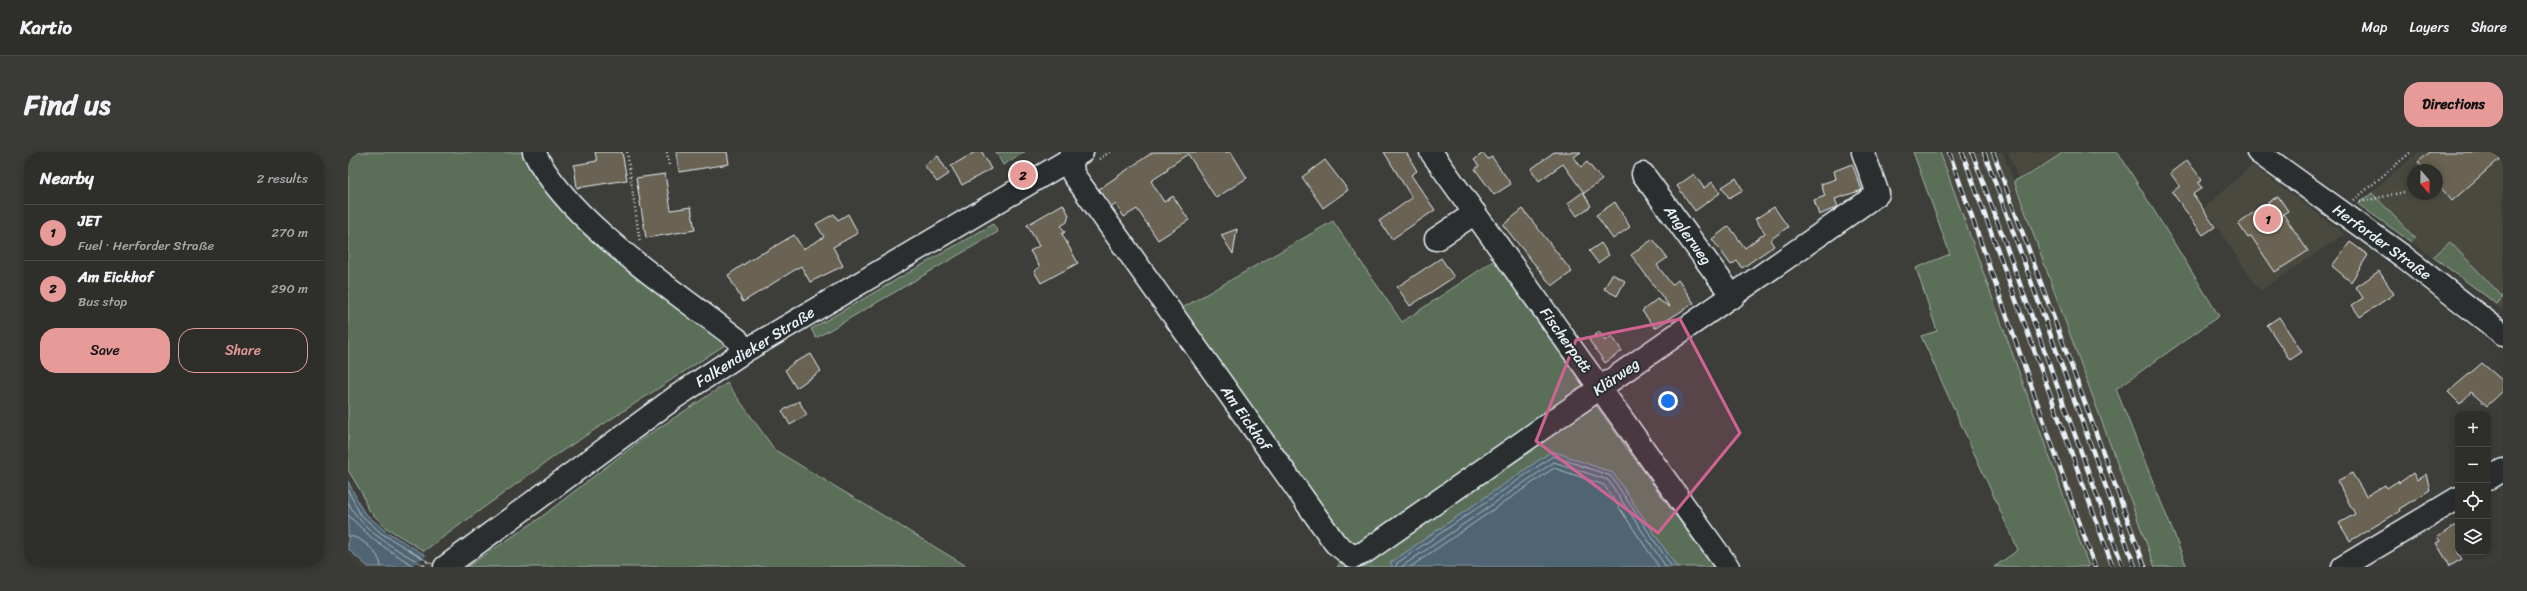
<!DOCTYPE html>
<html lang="en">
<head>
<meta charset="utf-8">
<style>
  body { margin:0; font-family:Sriracha,sans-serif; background:#3a3a37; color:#f1f3f6 }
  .controls { position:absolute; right:12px; bottom:12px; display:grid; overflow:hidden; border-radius:8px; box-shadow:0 2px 10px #0003 }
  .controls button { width:36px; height:36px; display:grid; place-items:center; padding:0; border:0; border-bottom:1px solid #494a47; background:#2e2e2b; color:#f1f3f6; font:20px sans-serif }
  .compass { position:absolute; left:2059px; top:12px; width:36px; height:36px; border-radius:50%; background:#2e2e2b; box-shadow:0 2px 10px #0003; rotate:160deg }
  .you { position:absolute; left:1320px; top:249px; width:14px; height:14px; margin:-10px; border:3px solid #fff; border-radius:50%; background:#1a73e8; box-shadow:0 0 0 6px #1a73e833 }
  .badge { display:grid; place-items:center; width:26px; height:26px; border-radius:50%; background:#e69b98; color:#111; font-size:13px; font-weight:700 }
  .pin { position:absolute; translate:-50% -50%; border:2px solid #fff; box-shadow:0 1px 4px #0006 }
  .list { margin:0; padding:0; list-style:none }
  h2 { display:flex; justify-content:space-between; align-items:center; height:52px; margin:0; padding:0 16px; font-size:17px }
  h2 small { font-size:13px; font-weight:400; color:#a7a8a9 }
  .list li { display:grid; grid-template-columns:26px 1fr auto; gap:12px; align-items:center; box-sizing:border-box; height:56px; padding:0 16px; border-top:1px solid #494a47 }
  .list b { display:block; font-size:15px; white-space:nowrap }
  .list p { margin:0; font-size:13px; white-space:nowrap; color:#a7a8a9 }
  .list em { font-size:13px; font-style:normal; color:#a7a8a9 }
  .actions { display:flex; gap:8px; padding:12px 16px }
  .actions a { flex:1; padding:9px 0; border:1px solid #e69b98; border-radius:16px; text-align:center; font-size:14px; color:#e69b98 }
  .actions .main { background:#e69b98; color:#111 }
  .icon { flex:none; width:22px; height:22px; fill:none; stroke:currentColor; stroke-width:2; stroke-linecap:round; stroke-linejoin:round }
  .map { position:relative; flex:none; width:2155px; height:415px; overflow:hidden; border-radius:16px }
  header { display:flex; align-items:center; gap:24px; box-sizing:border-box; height:56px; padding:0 20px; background:#2e2e2b; border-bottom:1px solid #494a47 }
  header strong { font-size:19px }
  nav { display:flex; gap:22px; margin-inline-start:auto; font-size:14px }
  .intro { display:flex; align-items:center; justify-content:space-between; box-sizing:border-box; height:96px; padding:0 24px }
  h1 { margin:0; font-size:28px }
  .button { padding:10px 18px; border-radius:16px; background:#e69b98; color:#111; font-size:14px; font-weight:700 }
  main { display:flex; gap:24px; padding:0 24px }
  aside { flex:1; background:#2e2e2b; border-radius:16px; box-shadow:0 2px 10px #0003 }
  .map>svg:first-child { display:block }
</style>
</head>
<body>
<header>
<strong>Kartio</strong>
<nav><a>Map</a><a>Layers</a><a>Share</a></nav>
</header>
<div class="intro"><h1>Find us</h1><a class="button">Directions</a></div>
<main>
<aside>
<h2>Nearby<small>2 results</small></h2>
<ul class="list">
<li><span class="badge">1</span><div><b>JET</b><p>Fuel · Herforder Straße</p></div><em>270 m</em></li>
<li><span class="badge">2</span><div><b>Am Eickhof</b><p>Bus stop</p></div><em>290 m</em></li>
</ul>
<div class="actions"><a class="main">Save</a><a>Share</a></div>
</aside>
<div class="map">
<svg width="2155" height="415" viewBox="0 0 2155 415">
  <rect width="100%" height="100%" fill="#3d3d39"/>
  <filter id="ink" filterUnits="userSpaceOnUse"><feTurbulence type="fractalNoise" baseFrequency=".025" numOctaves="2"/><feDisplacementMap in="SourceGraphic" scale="8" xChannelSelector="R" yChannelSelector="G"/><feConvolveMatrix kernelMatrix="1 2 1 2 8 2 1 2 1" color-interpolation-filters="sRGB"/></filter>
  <g filter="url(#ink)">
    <!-- built -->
    <path fill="#4a4840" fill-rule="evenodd" d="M1592,0H1655L1807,415H1741Z
      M1660,0H1716L1670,27Z
      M2070,0H2155V159L2109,123L2010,52ZM2065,18H2089V42H2065Z
      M1904,13L1997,82L1912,139L1856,56Z"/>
    <!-- green -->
    <path fill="#5a6e58" stroke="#a1b0a8" d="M0,0H179L386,187L211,301L76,399L37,375L19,356L15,343L0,318Z
      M648,0H677L655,13Z
      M1565,0H1592L1741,415H1646L1670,398L1573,184L1589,179L1568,116L1602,102Z
      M1716,0H1770L1871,164L1768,237L1839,415H1807L1666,29L1682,22Z
      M2024,41L2067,86L2063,90L2010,52Z
      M985,69L1054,170L1151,105L1238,235L1010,394H1000L829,159Z
      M645,72L650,80L468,186L463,177Z
      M2102,90L2155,145L2149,152L2085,105Z
      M379,231L427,298L620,415H119L192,366L294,287Z
      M1244,248L1365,415H1329L1265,321L1204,299L1042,411L1045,415H989L993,410Z"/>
    <!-- water -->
    <path fill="#4f6573" stroke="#8c9da8" d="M1204,299L1265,321L1329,415H1045L1042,411Z
      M0,329L15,359L36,378L97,415H20L0,397Z"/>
    <!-- pier -->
    <path fill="#3d3d39" d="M79,403L98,413L99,415H62Z"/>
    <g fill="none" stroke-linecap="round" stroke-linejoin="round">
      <!-- shore -->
      <path stroke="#abb9c3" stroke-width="1" d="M0,338L12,362L33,381L86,413
        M0,350C15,381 50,398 79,415
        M0,363L27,389L67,415
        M0,384C13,384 33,402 33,415
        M1048,415L1049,411L1205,304L1263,324L1324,415
        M1053,415L1206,310L1260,328L1318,415
        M1062,415L1206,316L1256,333L1311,415"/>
    </g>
    <!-- building -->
    <path fill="#6a6352" stroke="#e8f1f8" d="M247,0H274L279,28L229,36L226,13L249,9Z
      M328,0H379L381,12L331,20Z
      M627,0H634L643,17L614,33L603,14Z
      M805,0H883L899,26L868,46L840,2L819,16L820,18L803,29L816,50L825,44L841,68L810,88L789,57L776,65L768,52L764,55L751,37Z
      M1036,0H1058L1069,19L1063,23L1087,58L1044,87L1031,69L1064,46Z
      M1206,0H1233L1226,5L1233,15L1239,10L1254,28L1236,41L1215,12L1191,29L1183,17Z
      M2082,0H2155V4L2104,49L2089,31V18H2077L2070,10Z
      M1135,1L1140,7L1144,5L1163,32L1146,43L1127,17L1131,14L1126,8Z
      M590,4L601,22L589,30L576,13Z
      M977,8L1000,38L975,56L954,25Z
      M1839,8L1854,28L1850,31L1854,36L1845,42L1867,75L1855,83L1824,40L1832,34L1822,21Z
      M1504,12L1514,38L1487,47L1490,55L1471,63L1466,48L1477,44L1473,32L1488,27L1486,19Z
      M317,22L323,58L343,55L347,78L298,86L288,26Z
      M1346,22L1356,36L1364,30L1372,41L1347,59L1329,34Z
      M1388,26L1395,38L1381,46L1374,35Z
      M1235,40L1243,54L1229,64L1220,51Z
      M1930,44L1940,59L1935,62L1960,99L1927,120L1903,84L1900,86L1890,71Z
      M1267,50L1282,75L1265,87L1248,63Z
      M715,52L721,63L719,70L713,74L717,80L714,82L730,111L693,131L686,119L692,115L682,99L691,94L679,73Z
      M1426,55L1440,75L1422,88L1426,94L1394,116L1389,109L1383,113L1364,87L1381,74L1397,96L1417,81L1407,67Z
      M1175,57L1224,120L1204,134L1155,73Z
      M486,62L490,68L500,62L510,81L485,95L495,114L462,130L453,114L395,150L380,123L414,100L415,101L446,83L455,97L476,85L468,72Z
      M889,77L885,102L873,83Z
      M1305,87L1319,106L1309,113L1324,133L1330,128L1346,151L1307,176L1294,159L1309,147L1322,155L1283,103Z
      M2002,90L2020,103L2003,130L1984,114Z
      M1253,91L1261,103L1250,111L1241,99Z
      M1093,106L1106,125L1062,154L1049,135Z
      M2031,119L2046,142L2012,165L2004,153L2015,146L2008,135Z
      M1264,122L1277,129L1269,144L1256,137Z
      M1931,165L1954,200L1942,208L1919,173Z
      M1251,180L1257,189L1264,184L1274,199L1257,211L1241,188Z
      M463,202L473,219L448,236L437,218L445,211Z
      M2134,211L2155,229V239L2139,254L2123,240L2112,252L2100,240Z
      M451,249L459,263L442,273L434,259Z
      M2004,321L2018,344L2037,333L2039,336L2050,329L2051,331L2065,321L2069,328L2078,322L2082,338L2051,357L2052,359L2002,389L1991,371L2007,362L1989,329Z
      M2110,372V401L2114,407L2102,414L2088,391L2092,389L2089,385Z"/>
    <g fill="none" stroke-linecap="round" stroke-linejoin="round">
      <defs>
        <path id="minor" d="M186,0C220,70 327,139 389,187L397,199
          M723,0L725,22L987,391L1005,405L1017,400L1530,42L1515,0
          M1083,0L1380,415
          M1295,22L1385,145
          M1088,87L1127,61
          M2140,327L2155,318
          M97,415L329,244L397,199L734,0
          M1995,415L2110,346"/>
        <path id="major" d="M1910,0L2056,105L2155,182"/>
      </defs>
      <!-- minor casing -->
      <use href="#minor" stroke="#e8f1f8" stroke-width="25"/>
      <!-- major casing -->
      <use href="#major" stroke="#e8f1f8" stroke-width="25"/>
      <!-- path -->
      <path stroke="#e8f1f8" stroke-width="2.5" stroke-dasharray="1 3" stroke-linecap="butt" d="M279,0L292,91
        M319,0L321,14
        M751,7L762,0
        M2006,48L2063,0
        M2012,50L2056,40
        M72,415L80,409"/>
      <!-- minor -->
      <use href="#minor" stroke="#2a2d2e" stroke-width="22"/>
      <!-- major -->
      <use href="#major" stroke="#2a2d2e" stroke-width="22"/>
      <defs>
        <path id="rail" d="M1601,0L1747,415
          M1614,0L1765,415
          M1624,0L1775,415
          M1636,0L1787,415
          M1645,0L1797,415"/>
      </defs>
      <!-- rail casing -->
      <use href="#rail" stroke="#e8f1f8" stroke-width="4.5"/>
      <!-- rail -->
      <use href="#rail" stroke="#2a2d2e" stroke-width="3" stroke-dasharray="9" stroke-linecap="butt"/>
    </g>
  </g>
  <!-- marked area -->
  <path fill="#cf6492" fill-opacity="0.2" stroke="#cf6492" stroke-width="3" stroke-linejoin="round" d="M1332,167L1392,281L1310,381L1188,289L1228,188Z"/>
  <g text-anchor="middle" stroke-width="4" stroke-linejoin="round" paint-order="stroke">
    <!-- street labels -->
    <g font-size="15" fill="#e8f1f8" stroke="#2a2d2e">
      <text transform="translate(1340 83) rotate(54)" y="5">Anglerweg</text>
      <text transform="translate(2034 90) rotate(36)" y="5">Herforder Straße</text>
      <text transform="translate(1218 188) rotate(54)" y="5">Fischerpatt</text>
      <text transform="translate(407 195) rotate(-32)" y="5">Falkendieker Straße</text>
      <text transform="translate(1268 225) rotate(-35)" y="5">Klärweg</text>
      <text transform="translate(898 266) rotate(55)" y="5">Am Eickhof</text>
    </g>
  </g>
</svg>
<div class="controls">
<button>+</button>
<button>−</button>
<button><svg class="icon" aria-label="locate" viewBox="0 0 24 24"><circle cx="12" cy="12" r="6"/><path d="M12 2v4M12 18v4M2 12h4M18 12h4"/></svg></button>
<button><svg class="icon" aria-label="layers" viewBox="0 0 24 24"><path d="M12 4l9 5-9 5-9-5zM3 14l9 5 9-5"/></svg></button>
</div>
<svg class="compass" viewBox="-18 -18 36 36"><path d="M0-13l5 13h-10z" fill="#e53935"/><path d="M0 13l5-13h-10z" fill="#a7a8a9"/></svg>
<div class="you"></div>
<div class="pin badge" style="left:1920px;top:67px">1</div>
<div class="pin badge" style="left:675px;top:23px">2</div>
</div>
</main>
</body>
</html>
